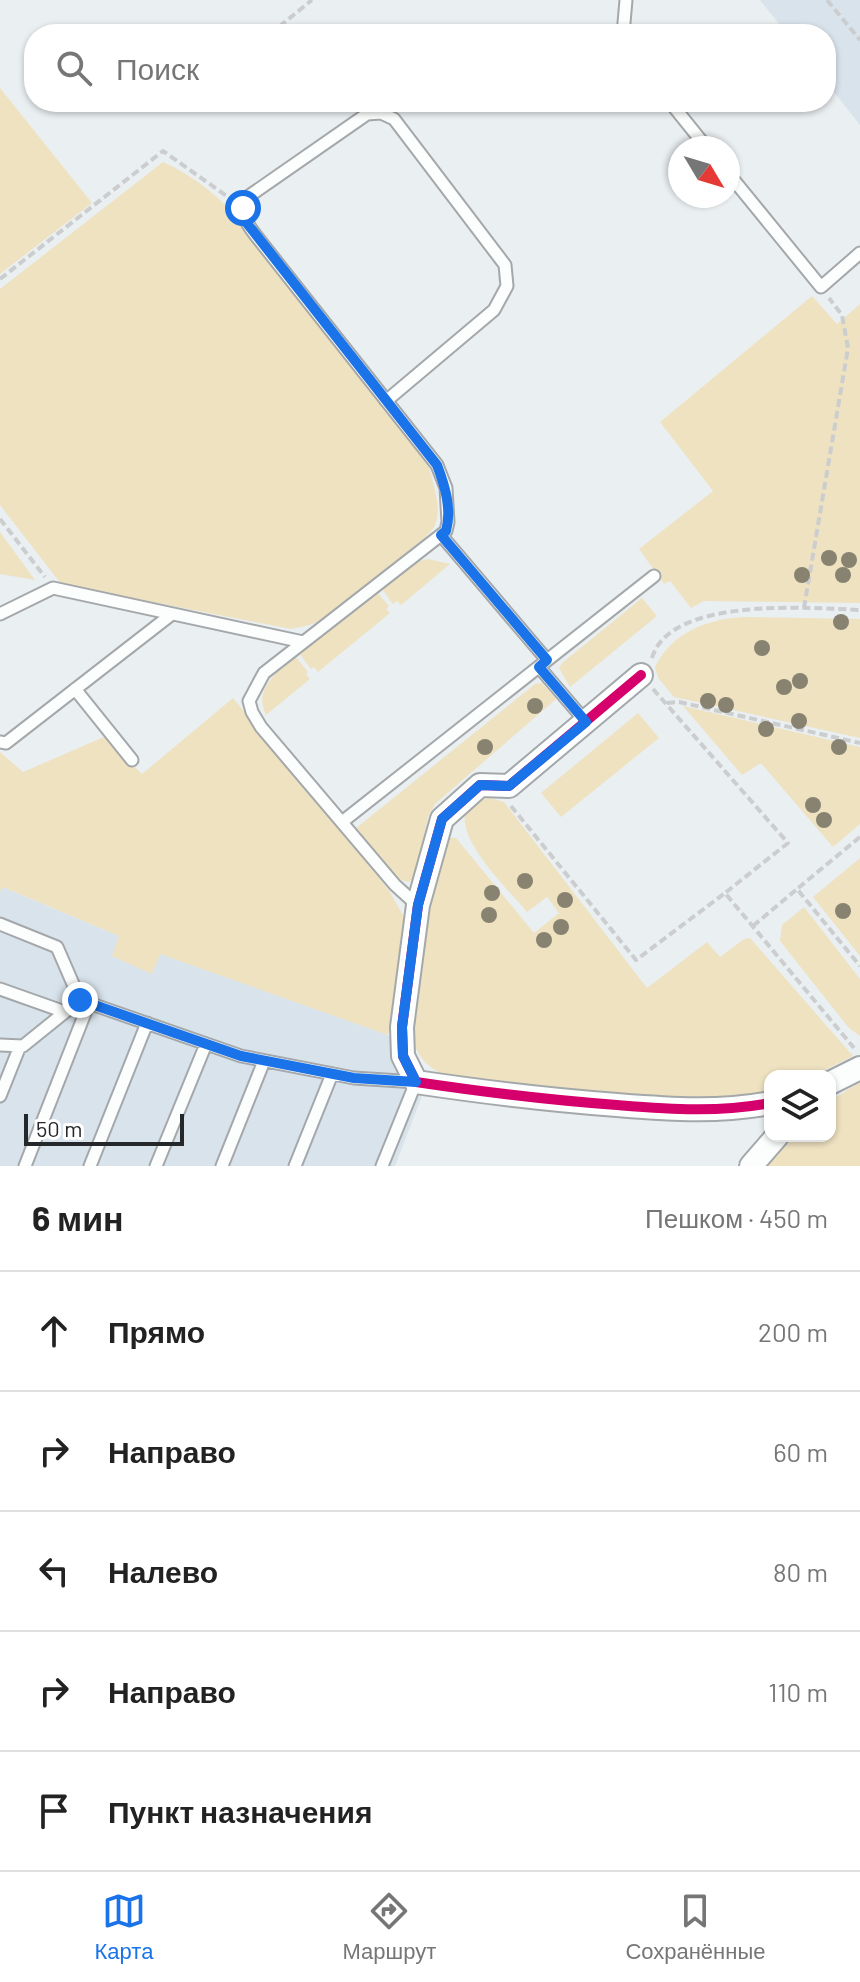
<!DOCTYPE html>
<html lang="ru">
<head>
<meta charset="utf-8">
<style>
  body { margin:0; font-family:Barlow,sans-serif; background:#f6f6f6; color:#222 }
  .controls { position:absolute; right:24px; bottom:24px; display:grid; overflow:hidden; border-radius:16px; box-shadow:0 2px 6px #0004 }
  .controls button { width:72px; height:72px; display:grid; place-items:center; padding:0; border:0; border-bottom:2px solid #e0e0e0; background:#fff; color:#222; font:40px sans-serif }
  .compass { position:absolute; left:668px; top:136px; width:72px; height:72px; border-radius:50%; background:#fff; box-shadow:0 2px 6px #0004; rotate:128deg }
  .scale { position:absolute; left:24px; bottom:20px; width:160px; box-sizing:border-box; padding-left:8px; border:4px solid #25282a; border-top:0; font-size:22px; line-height:28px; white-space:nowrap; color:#25282a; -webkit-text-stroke:6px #fff; paint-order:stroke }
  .stop { position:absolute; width:24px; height:24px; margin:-18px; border:6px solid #1a73e8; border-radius:50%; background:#fff }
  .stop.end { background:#1a73e8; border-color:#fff; box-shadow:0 2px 8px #0008 }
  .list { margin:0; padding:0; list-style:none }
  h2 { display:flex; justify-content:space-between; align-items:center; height:104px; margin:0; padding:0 32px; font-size:34px }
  h2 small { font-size:26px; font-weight:400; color:#767676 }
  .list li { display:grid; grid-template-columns:52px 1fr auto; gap:24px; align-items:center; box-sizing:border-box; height:120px; padding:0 32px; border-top:2px solid #e0e0e0 }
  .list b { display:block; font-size:30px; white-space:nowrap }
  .list em { font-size:26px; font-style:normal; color:#767676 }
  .icon { flex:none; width:44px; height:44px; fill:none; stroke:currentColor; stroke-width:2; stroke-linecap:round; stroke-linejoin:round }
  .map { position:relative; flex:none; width:860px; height:1166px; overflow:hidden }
  .search { position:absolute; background:#fff; box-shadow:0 2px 6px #0004; left:24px; right:24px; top:24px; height:88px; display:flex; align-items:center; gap:20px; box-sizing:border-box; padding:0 28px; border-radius:32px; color:#767676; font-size:30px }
  .sheet { height:704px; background:#fff }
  nav { display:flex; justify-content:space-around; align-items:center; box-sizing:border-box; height:112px; border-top:2px solid #e0e0e0; background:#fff; font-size:22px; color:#767676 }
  nav a { display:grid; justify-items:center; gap:4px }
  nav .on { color:#1a73e8 }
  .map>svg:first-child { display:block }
</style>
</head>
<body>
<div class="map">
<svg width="860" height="1166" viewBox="0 0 860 1166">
  <rect width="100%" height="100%" fill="#eaeff2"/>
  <!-- built -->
  <path fill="#d9e3eb" d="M760,0H860V125L826,82V34H787Z
    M0,886L159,953L388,1035L428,1080L395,1166H0Z"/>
  <!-- green -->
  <path fill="#eee2c1" d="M0,88L92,203L0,274Z
    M163,162C197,177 222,200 247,227L429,467C433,486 443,508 434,527C429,539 330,617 315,623C307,626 299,627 291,629L61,584L0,505V289Z
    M812,296L837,324L860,304V603L704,601L691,608L670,581L664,584L639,549L713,491L660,422Z
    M0,532L35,580L0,574Z
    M428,559L450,564L401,605L397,601L393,604L382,589L416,562Z
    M377,592L389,606L386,609L390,613L318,672L314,667L311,669L299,653Z
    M642,598L657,616L570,687L559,668L562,663Z
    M744,617L860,619V738L674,697L658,678L655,667C672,632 708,619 744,617Z
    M295,656L308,672L306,674L310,679L266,715C253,689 277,672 295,656Z
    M542,683L556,699L435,804L428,817L415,878L408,882L401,880L392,873L355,829L535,684Z
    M233,698L388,889L403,915L406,927L388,1035L160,954L152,974L112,956L119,936L3,887L0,892V752L23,772L104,737L142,774Z
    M683,706L860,747V824L833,847L761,763L742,775Z
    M638,713L659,738L561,817L541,793Z
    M490,798L504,802L647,988L707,942L720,957L744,939L750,938L853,1056L813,1076H770V1093L695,1099L510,1084L444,1075C429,1068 417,1057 413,1039C411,1027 413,1014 414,1002C418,947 427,888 448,838H456L534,933L559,913L547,897L527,912C508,889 459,843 465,812L477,800Z
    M860,858V956L813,897Z
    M804,907L860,979V1036L849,1028L780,941L782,925Z
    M860,1082V1166H763L790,1136H830V1101Z"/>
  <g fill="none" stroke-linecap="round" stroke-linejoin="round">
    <defs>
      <path id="lane" d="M623,34L626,0
        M670,102L707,148
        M728,173L821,287L860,253
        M386,401L494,310L507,286L505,265L394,119L381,113L367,114L249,196C239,215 245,221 257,237L437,465L446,488L448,522L446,531L264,673L249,701L252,712L261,727L395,885L417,905
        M441,535L547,660
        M0,614L53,588L303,642
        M539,667L586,722
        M75,689L132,760
        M0,742L6,743L172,614
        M342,822L654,576
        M0,924L57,947L80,1000L241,1056L354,1078L416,1082L382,1166
        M0,989L65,1012
        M0,1045L23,1046L80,1000
        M0,1096L20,1046
        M25,1166L89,1003
        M90,1166L147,1023
        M156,1166L206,1044
        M222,1166L264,1061
        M295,1166L332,1074"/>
      <path id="street" d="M641,675L509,786L480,785L442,819L418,905L402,1027L403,1056L416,1082C483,1092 549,1100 617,1105C669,1109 718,1113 770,1103
        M830,1083L860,1068
        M751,1166L777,1136"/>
    </defs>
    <!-- lane casing -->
    <use href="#lane" stroke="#a4a8aa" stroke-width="15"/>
    <!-- street casing -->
    <use href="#street" stroke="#a4a8aa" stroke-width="26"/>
    <!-- path -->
    <path stroke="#cccdcf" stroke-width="4" stroke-dasharray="8 4" stroke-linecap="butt" d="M827,0L860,40
      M270,34L312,0
      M0,279L163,151L231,199
      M0,519L45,577
      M804,608L848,348L842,315L829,298
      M652,658C670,596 810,608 860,610
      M653,689L788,843L725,893
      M667,703L679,702L860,743
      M511,806L636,960L725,893L854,1048
      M860,837L797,889L860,966
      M753,926L797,889"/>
    <!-- lane -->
    <use href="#lane" stroke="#fcfdfd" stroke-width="11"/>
    <!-- street -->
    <use href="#street" stroke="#fcfdfd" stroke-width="22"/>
    <defs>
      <path id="cycleway" d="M641,675L509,786L480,785L442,819L418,905L402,1027L403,1056L416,1082C483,1092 549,1100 617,1105C669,1109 718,1113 770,1103"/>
    </defs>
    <!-- cycleway casing -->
    <use href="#cycleway" stroke="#fff" stroke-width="15"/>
    <!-- cycleway -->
    <use href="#cycleway" stroke="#d6006c" stroke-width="10"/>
  </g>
  <!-- trees -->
  <g fill="#888370">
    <circle cx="829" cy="558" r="8"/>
    <circle cx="849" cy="560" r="8"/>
    <circle cx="802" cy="575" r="8"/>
    <circle cx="843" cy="575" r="8"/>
    <circle cx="841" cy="622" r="8"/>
    <circle cx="762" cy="648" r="8"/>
    <circle cx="800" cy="681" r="8"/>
    <circle cx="784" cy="687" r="8"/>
    <circle cx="708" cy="701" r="8"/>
    <circle cx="726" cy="705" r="8"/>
    <circle cx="535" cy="706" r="8"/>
    <circle cx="799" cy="721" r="8"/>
    <circle cx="766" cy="729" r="8"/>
    <circle cx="485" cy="747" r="8"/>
    <circle cx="839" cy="747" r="8"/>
    <circle cx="813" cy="805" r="8"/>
    <circle cx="824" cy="820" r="8"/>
    <circle cx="525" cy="881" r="8"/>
    <circle cx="492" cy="893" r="8"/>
    <circle cx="565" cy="900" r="8"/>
    <circle cx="843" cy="911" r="8"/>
    <circle cx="489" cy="915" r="8"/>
    <circle cx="561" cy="927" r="8"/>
    <circle cx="544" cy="940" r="8"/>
  </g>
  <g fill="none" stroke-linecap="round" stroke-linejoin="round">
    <!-- route -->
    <path stroke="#1a73e8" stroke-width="10" d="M80,1000L241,1056L354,1078L416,1082L403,1056L402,1027L418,905L442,819L480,785L509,786L586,722L539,667L547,660L441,535L446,531C452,509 445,486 437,465L246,222L243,208"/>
  </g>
</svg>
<div class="controls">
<button><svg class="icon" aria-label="layers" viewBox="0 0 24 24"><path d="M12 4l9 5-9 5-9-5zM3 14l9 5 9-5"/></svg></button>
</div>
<svg class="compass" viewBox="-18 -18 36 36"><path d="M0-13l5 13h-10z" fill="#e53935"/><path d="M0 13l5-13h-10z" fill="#767676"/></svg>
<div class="scale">50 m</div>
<div class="stop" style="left:243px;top:208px"></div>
<div class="stop end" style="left:80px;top:1000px"></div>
<div class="search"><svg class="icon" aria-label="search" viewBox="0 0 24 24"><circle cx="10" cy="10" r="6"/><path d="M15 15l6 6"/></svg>Поиск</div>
</div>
<section class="sheet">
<h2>6 мин<small>Пешком · 450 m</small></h2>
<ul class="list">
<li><svg class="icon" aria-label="ahead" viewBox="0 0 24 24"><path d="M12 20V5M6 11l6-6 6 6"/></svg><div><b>Прямо</b></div><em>200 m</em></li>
<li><svg class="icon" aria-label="right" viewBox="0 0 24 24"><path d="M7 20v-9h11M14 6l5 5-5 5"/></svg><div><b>Направо</b></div><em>60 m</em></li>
<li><svg class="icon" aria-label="left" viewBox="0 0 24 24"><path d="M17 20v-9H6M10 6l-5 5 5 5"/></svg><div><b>Налево</b></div><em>80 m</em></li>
<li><svg class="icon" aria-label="right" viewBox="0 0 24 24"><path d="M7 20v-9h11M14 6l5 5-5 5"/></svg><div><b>Направо</b></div><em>110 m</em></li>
<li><svg class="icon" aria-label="arrive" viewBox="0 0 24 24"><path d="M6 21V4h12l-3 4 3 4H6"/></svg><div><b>Пункт назначения</b></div></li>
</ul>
</section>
<nav>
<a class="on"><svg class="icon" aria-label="map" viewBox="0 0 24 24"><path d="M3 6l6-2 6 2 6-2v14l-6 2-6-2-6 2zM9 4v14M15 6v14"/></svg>Карта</a>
<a><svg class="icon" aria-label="directions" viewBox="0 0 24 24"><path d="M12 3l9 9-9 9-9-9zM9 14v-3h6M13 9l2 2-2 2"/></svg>Маршрут</a>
<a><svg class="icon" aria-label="saved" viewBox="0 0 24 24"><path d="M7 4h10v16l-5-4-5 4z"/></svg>Сохранённые</a>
</nav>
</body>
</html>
